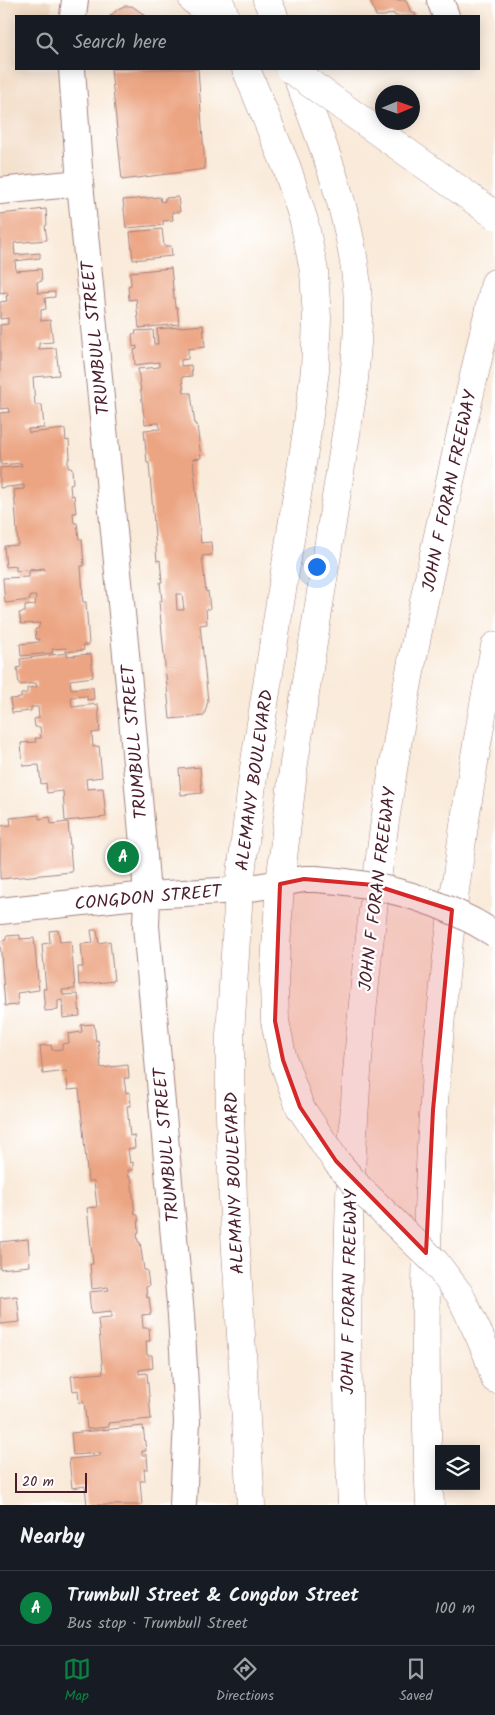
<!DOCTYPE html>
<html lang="en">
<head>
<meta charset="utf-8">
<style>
  body { margin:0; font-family:Kalam,sans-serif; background:#242831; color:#f1f3f6 }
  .controls { position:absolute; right:15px; bottom:15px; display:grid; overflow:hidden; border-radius:0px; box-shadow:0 2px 12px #0003 }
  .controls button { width:45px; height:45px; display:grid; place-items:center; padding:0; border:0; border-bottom:1px solid #363941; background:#171b24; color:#f1f3f6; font:25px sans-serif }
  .compass { position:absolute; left:375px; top:85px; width:45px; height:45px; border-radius:50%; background:#171b24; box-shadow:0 2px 12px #0003; rotate:88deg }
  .scale { position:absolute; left:15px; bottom:12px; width:72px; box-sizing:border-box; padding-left:5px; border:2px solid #4a1f2b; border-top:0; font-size:14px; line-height:18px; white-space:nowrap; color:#4a1f2b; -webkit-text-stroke:4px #fff; paint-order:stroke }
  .you { position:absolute; left:316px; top:566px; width:18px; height:18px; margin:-12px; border:4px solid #fff; border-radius:50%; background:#1a73e8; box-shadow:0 0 0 8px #1a73e833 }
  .badge { display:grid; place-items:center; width:32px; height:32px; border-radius:50%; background:#0b8043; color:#fff; font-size:16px; font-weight:700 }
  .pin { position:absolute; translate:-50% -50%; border:2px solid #fff; box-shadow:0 1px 5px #0006 }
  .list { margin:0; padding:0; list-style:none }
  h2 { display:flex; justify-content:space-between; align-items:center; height:65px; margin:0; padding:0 20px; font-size:21px }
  h2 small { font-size:16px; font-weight:400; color:#9ea1a6 }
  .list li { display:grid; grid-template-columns:32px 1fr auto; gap:15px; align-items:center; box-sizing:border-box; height:75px; padding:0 20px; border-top:1px solid #363941 }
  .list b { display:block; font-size:19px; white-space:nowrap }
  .list p { margin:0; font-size:16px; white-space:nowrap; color:#9ea1a6 }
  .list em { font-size:16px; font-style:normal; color:#9ea1a6 }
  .icon { flex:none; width:28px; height:28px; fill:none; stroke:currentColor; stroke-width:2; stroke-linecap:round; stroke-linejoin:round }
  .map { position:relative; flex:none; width:495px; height:1505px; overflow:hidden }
  .search { position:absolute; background:#171b24; box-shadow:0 2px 12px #0003; left:15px; right:15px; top:15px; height:55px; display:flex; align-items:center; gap:12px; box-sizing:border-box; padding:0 18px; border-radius:0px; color:#9ea1a6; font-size:19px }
  .sheet { height:140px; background:#171b24 }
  nav { display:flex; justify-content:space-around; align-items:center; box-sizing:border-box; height:70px; border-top:1px solid #363941; background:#171b24; font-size:14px; color:#9ea1a6 }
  nav a { display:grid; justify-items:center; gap:2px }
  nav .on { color:#0b8043 }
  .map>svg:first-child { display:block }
</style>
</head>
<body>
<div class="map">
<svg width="495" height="1505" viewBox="0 0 495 1505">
  <rect width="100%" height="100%" fill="#fff"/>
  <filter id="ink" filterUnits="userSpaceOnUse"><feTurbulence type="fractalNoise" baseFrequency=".02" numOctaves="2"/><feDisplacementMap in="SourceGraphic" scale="10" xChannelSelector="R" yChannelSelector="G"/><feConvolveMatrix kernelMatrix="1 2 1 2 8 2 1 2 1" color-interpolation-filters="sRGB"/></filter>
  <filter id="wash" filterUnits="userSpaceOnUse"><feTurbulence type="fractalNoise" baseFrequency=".0096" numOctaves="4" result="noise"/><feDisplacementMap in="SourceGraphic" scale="20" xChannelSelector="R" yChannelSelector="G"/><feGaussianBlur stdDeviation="1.12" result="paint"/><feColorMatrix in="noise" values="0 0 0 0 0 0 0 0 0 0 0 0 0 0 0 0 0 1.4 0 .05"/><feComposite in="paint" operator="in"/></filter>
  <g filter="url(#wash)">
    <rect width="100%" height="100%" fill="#f9ead9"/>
    <!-- built -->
    <path fill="#f0d6bc" d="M0,0H51L53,16H16V69H58L67,173L0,179Z"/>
    <g id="blocks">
      <!-- building -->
      <path fill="#eca583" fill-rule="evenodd" d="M370,0H406L411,13H415L416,16H395L393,13L384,16H376Z
        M124,6H132L146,16H110L118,9Z
        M111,69H198L205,169L122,180Z
        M160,197L161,202L165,201V198L178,197L180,212H172L173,220L163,221V225L126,228L123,200Z
        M46,209L47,225L45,226L47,240L14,243L15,255L40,253V258L15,261L16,271L41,269L42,281L37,282L38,293L55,292V297L45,298L46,309L41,310V321L50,320L53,342L39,343V349L56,348L59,375L33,377L35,405H42L44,428L28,429L29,433L65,429L66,441L69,440L70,458L68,459V468H72L73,484L70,485L71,496L74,495L76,513H73L74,523H77L79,539H82L84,566H81L83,595H82L83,602H86L89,645H83L84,650L66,652V648L52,649L53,653L21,656L20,644L39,642V639H36L35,629H38L40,623L21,624L19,613L25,612V606L35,605L36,596H30V600L5,603L3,578L29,577V571L44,570V568L16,571V566L6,567L4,546L18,545L14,490L24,489V485L0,488V468L22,466L21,463L1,465L0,450V413L10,412L9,408L0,409V325L8,324V318L0,319V302L7,301L6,296H8L7,292L0,293V214Z
        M162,229L164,246H171L172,256L133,260L130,232Z
        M171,268L175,307H177L179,324L139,328L136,299L129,300L128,286L131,285L130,272Z
        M203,325L205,347L188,349V359L181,360V366L191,365L192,376L182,377L184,393H191L195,425H197L201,458L193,459L201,543L211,542L212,555L202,556L206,592L208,591L210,609H206L207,624L200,625L208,701L204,716L170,719L159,601H162L160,582H162L160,560L157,561L149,463H147L144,430L160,429L159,423L145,424L138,369L159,367V362L135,365L134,350L137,349V346L133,347L132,334H136L135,331L153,330L154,344H158L157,329ZM176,594H182L184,610H177Z
        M67,653V656L91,654L93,677L70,680L71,689L93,687L94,699L87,700V696L71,697L72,707L98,704L100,732L92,733L93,747L99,746L102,777L86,779L87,789L103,788L106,817L65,821L63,791L47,793L46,783L41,784L39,765L23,766L21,743L36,742L35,738H41L40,727H35L34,719L39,718L38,707H31V711L12,713L10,699L21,698V694L27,693V688L37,687L36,683L19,685L17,668L21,667L20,659Z
        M200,767L202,793L181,795L179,769Z
        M39,815V819L50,817L51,824L68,822L72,872L0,879V826L11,825L10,818Z
        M58,930L60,942L71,941L75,989L62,990L63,995L78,994L80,1016L63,1018L62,1000L58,1001V1010L45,1011L43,989H46L42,944L50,943L49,931Z
        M91,930H97L99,943L110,941L114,981L79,985L78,967H83L81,944L93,943Z
        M20,935V939L34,938L39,990L17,993L18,1005L5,1006L0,941L6,940V936Z
        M94,1024L96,1041L98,1040L101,1068L128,1065L129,1078H124L126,1093L130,1092L131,1106H127L130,1136L134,1135L135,1148L128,1149L130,1163L133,1162V1170H128L129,1177H131L135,1215H138L139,1232L137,1233L138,1242H140L144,1270H147L149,1286L146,1287L147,1298L149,1297L151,1314L142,1315L143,1328H149L150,1341H146L147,1355H152L153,1368L139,1370V1374L147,1373L151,1419L108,1423L109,1427L87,1429L84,1402L79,1403L78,1390L73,1391L71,1376L103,1373L98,1319L111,1318V1312L91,1314L89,1292L109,1290L108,1287L92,1289L90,1264H93L87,1208L97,1207L94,1181H88L79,1089L68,1090L66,1071L43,1074L40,1046L51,1045L52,1050L62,1049V1044L69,1043L68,1034L82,1032L81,1025Z
        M28,1239L30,1266L0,1269V1242Z
        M17,1296L20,1322L0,1324V1298Z
        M143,1426L146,1451H142V1455H147L148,1469H144L145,1481H140L142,1505H87L85,1486L72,1488L69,1459L100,1456V1453L73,1455L71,1433Z"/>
    </g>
  </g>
  <g filter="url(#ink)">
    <use href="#blocks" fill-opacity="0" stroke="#a28482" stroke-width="1"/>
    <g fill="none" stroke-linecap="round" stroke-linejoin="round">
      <defs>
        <path id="minor" d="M440,0L446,16
          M73,16L75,0
          M72,69L80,183L130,695L144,856L147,895L146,926L181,1315L187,1421L183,1505
          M0,191L80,183
          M0,911L147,895L239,890L304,879H316"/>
        <path id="secondary" d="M193,0L216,16"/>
        <path id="primary" d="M219,0L225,16
          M267,0L274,16
          M246,69L287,168L304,221L314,271L317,318L315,370L306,438L254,768L239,890L230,1035V1116L233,1199L251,1505
          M294,69C322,141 350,210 357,287C360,322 356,356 353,390L294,763L280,884L274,981L275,1021L283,1060L300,1107
          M479,1335L488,1356L495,1379"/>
        <path id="motorway" d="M352,1505C339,1255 354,1004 395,757C421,597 460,440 495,283
          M430,1505C415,1216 439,930 495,646"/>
      </defs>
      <!-- minor casing -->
      <use href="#minor" stroke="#a28482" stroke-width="28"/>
      <!-- secondary casing -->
      <use href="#secondary" stroke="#a28482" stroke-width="29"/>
      <!-- primary casing -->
      <use href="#primary" stroke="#a28482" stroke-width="29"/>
      <!-- motorway casing -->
      <use href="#motorway" stroke="#a28482" stroke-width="29"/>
      <!-- minor -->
      <use href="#minor" stroke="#fff" stroke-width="26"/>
      <!-- secondary -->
      <use href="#secondary" stroke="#fff" stroke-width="28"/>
      <!-- primary -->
      <use href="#primary" stroke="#fff" stroke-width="28"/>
      <!-- motorway -->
      <use href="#motorway" stroke="#fff" stroke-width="28"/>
      <defs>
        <path id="minor-bridge" d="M316,879C380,883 440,899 495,934"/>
        <path id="secondary-bridge" d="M290,69L495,215"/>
        <path id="primary-bridge" d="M300,1107L336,1161L359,1188L435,1262L460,1295L479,1335"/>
      </defs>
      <!-- minor-bridge casing -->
      <use href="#minor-bridge" stroke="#a28482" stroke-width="28" stroke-linecap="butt"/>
      <!-- secondary-bridge casing -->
      <use href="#secondary-bridge" stroke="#a28482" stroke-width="29" stroke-linecap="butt"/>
      <!-- primary-bridge casing -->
      <use href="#primary-bridge" stroke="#a28482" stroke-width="29" stroke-linecap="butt"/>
      <!-- minor-bridge -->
      <use href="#minor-bridge" stroke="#fff" stroke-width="26"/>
      <!-- secondary-bridge -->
      <use href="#secondary-bridge" stroke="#fff" stroke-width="28"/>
      <!-- primary-bridge -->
      <use href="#primary-bridge" stroke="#fff" stroke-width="28"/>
    </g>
  </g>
  <!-- marked area -->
  <path fill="#d62828" fill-opacity="0.2" stroke="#d62828" stroke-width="4" stroke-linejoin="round" d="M304,879L374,885L452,910L433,1110L426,1253L336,1161L300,1107L283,1060L275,1021L280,884Z"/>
  <g text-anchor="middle" stroke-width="4.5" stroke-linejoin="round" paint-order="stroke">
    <!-- street labels -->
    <g font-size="18" fill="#4a1f2b" stroke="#fff">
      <text transform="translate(95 338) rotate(-96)" y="6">TRUMBULL STREET</text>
      <text transform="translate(449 491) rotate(-78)" y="6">JOHN F FORAN FREEWAY</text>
      <text transform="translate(134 742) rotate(-95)" y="6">TRUMBULL STREET</text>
      <text transform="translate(254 780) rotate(-82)" y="6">ALEMANY BOULEVARD</text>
      <text transform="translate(377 889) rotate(-83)" y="6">JOHN F FORAN FREEWAY</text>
      <text transform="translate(148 897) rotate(-5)" y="6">CONGDON STREET</text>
      <text transform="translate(166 1145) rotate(-95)" y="6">TRUMBULL STREET</text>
      <text transform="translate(234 1183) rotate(-92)" y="6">ALEMANY BOULEVARD</text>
      <text transform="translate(349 1292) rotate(-89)" y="6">JOHN F FORAN FREEWAY</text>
    </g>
  </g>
</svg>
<div class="controls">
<button><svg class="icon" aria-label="layers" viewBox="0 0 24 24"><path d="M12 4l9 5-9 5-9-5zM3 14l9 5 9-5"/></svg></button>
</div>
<svg class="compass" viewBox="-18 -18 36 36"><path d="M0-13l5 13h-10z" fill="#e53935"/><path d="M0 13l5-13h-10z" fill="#9ea1a6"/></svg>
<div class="scale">20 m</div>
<div class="you"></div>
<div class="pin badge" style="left:123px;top:857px">A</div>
<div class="search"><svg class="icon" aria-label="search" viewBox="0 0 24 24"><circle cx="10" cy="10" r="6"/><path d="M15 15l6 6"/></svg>Search here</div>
</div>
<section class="sheet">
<h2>Nearby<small></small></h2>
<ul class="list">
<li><span class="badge">A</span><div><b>Trumbull Street &amp; Congdon Street</b><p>Bus stop · Trumbull Street</p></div><em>100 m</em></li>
</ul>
</section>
<nav>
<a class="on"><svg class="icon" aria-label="map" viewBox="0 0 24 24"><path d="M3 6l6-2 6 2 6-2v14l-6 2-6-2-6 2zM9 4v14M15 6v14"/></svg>Map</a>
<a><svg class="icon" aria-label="directions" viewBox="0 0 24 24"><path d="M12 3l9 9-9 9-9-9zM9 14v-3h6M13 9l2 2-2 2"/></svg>Directions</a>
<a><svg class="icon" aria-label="saved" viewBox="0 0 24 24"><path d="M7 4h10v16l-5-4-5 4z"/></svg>Saved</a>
</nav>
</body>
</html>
